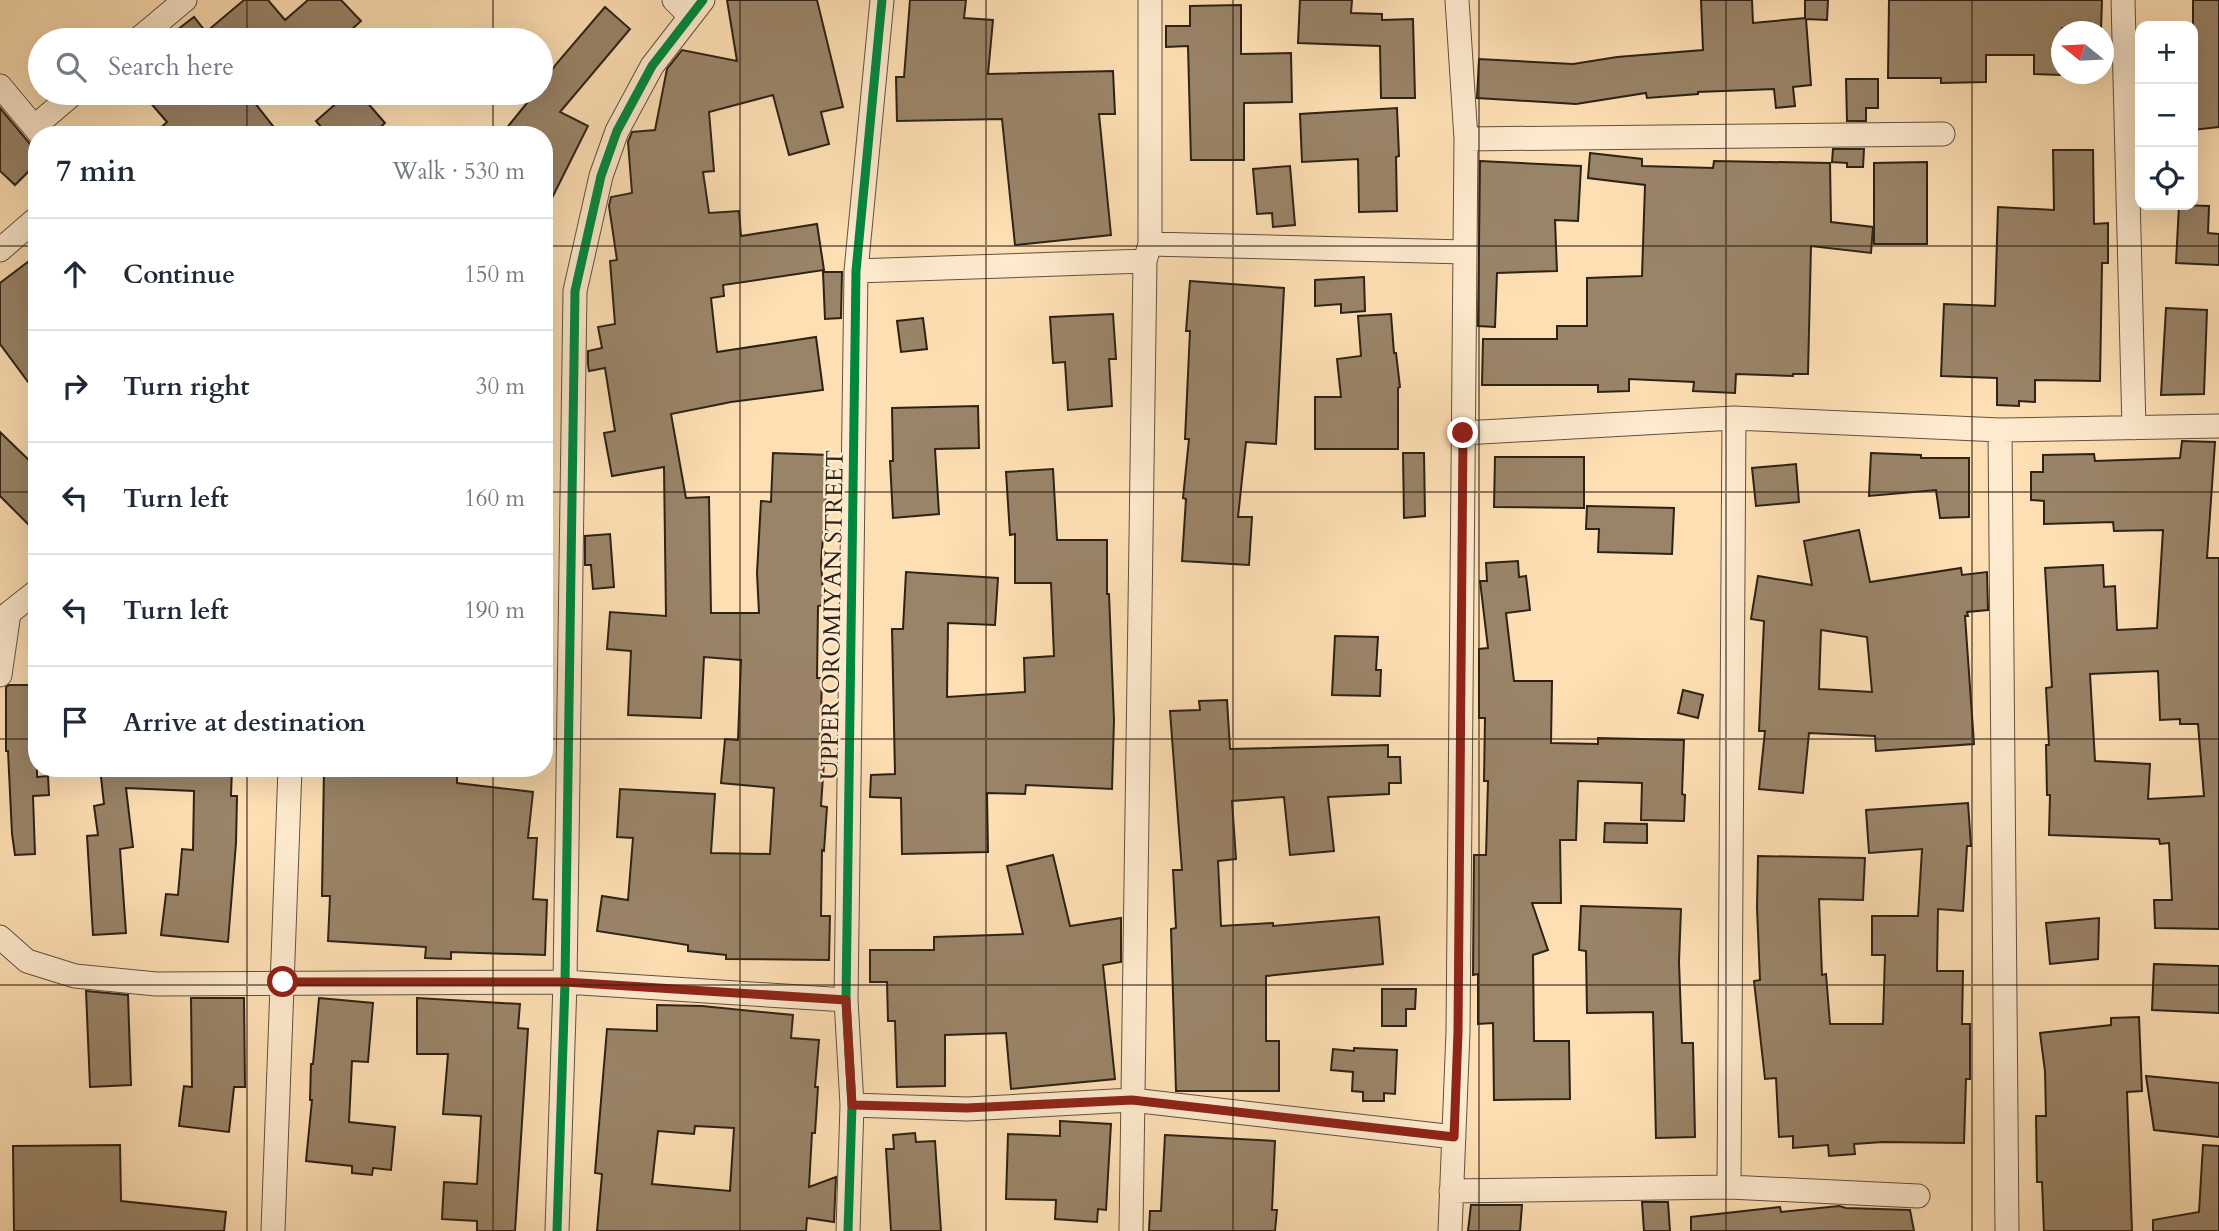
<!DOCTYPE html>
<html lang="en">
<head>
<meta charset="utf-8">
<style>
  body { margin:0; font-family:Cardo,serif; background:#f6f6f7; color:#1f2937 }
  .controls { position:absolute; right:21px; top:21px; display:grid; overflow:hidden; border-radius:14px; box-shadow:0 7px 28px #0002 }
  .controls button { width:63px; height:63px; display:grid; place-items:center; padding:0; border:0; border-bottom:2px solid #e0e1e3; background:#fff; color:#1f2937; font:35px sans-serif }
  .compass { position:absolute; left:2051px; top:21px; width:63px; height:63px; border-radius:50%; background:#fff; box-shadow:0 7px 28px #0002; rotate:288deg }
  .stop { position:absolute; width:21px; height:21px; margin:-16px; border:5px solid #8f2418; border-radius:50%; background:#fff }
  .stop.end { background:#8f2418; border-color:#fff; box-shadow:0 2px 7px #0008 }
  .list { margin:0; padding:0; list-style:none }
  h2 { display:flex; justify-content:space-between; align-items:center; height:91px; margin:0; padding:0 28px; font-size:30px }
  h2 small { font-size:23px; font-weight:400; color:#747a83 }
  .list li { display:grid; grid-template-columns:46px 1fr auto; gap:21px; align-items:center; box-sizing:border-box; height:112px; padding:0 28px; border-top:2px solid #e0e1e3 }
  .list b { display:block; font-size:26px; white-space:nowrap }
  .list em { font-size:23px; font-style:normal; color:#747a83 }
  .icon { flex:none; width:38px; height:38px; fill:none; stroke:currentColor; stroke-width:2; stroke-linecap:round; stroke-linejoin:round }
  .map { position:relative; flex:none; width:2219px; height:1231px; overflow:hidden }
  .search { position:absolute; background:#fff; box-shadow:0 7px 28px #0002; left:28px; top:28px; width:525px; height:77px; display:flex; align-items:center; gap:18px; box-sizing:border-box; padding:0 24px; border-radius:38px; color:#747a83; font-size:26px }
  .panel { position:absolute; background:#fff; box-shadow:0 7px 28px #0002; left:28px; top:126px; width:525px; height:651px; border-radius:28px }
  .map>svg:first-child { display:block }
</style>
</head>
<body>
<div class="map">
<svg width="2219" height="1231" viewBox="0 0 2219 1231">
  <rect width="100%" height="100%" fill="#fedfb4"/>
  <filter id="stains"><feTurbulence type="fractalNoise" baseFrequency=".00286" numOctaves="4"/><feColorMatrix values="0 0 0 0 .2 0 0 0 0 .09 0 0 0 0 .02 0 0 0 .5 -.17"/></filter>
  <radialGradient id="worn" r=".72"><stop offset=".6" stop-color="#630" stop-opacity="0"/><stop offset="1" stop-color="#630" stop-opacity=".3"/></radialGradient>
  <!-- building -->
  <path fill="#9a8468" stroke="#2d2216" stroke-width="2" fill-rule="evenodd" d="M244,0H268L285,20L308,0H341L361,21L340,40H245L242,37L238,40H164L194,17L206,32Z
    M727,0H817L843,107L821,112L829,144L789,155L773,95L709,112L714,171L703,172L709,213L739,211L741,236L817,224L824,270L723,285L724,296L711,298L717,352L816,337L823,390L731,402L671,414L686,498L709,497L711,613H759L757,573L761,501L771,502L773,453L829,455L821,564L824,605L818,606L817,678H822L820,746L825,747L821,806L827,807L824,851L822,850L821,916H830L829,960L726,959V955L688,951V945L597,931L602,896L628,900L633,838L617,837L620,789L715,794L711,853L770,854L774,788L721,783L725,739L738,740L741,660L704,657L701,718L628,715L631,651L607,649L610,612L666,616L664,467L612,476L604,433L615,431L605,368L589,371L588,365V351L602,348L598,327L615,324L610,261L617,260L609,206L611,197L632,193L628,142L632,132L655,130L667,69L682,50L737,61Z
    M910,0H966L964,18L993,20L988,74L1113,71L1115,114H1099L1111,235L1015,245L1002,119L897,121L896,77H904Z
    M1300,0H1352L1351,13L1382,14V20L1413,19L1415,98H1381L1380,46L1298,43Z
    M1701,0H1752L1753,23L1805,18V0H1828L1827,20L1806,19L1811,85L1793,87L1795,106L1776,108L1774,89L1698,92V94L1647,98L1646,93L1576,104L1477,98L1479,59L1573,64L1617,57L1703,50Z
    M1889,0H2102L2101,29L2062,28V75L2034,74V55H1986V82L1941,83V78H1888Z
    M2193,0H2219V127L2193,130Z
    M1241,5V54L1291,53L1292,102L1244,103V160H1191L1188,46L1166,47V26H1190V6Z
    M605,7L630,29L560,112L588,126L544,214V135H501L535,93H541V85L557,63Z
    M1846,79H1878V108H1866V121H1847Z
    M142,93H247L280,135H153L167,122Z
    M348,93H359L385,123L372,135H328L316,121Z
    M0,108L30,144L37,148V163L15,185L0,171Z
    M1397,108L1399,156L1396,157L1397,211L1359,212L1358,159L1302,162L1300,114Z
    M1833,149H1864L1863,167H1847V163L1832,162Z
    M2053,150H2093L2094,224L2108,223V263H2102L2100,381L2035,380V402L2019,401V406L1997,405V378L1941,376L1944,304L1995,306L1998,207L2054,210Z
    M1590,153L1642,159V166L1713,168L1714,161L1830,163L1831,222L1873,227L1871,253L1811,246L1808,374H1793V376L1736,374L1735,393L1693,391L1694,382L1629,379V391L1598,392V385H1482L1483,339H1557V326H1587V278L1642,276L1645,185L1588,178Z
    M1480,161L1581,166L1578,221L1555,220L1557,271L1497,273L1495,327L1478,326Z
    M1927,162V244H1874V163Z
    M1290,166L1295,225L1273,227L1272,213L1257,214L1253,169Z
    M2179,205L2209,206L2208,233L2219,234V265L2176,263Z
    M37,255V394L0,344V283Z
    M823,272H842L841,318L825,319Z
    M1364,277L1365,311L1341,313V304L1315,306V280Z
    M1190,281L1284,288L1276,444L1246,442L1238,517H1252L1249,565L1182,561L1186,499L1183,498L1189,439H1185L1190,331H1186Z
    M2166,308L2207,310L2204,394L2161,395Z
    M1113,314L1116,359H1109L1112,406L1068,410L1065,362L1053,363L1050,317Z
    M1391,314L1394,353H1396L1400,387L1398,388V449H1315V397H1341L1337,359L1361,356L1358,316Z
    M923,318L927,349L901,352L897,321Z
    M978,406L979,448L935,449L939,514L893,518L890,461H893L892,408Z
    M0,432L37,468V533L0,496Z
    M2182,441L2215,442L2207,558H2219V929L2155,928L2154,900H2172L2169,843L2160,844L2159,839L2049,835L2050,795H2047L2046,745H2049L2046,688L2052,687L2045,568L2103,565L2104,587L2115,586L2117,630L2157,628L2163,530L2114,531L2113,522L2044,524V501L2031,500V472H2043V455L2094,454L2095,461L2180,458ZM2158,671L2160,720L2180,719V724H2198L2204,796L2148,799L2150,764L2095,761L2090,674Z
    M1403,453H1424L1425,516L1404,518Z
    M1871,453L1921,455V458H1969V517L1940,518L1936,490L1869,496Z
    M1495,457H1584V508L1494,507Z
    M1796,464L1799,502L1756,506L1752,468Z
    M1053,469L1057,540H1107V594H1109L1114,720L1112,789L1026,785L1025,794L987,793L988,852L902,854L901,798L870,797L871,775L895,774L892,629H903L906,572L998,578L995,625L948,623L947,697L1025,692L1024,658L1054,656L1051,583H1015V534L1010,535L1006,472Z
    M1587,506L1674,508L1672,554L1598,552L1599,529H1586Z
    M1859,530L1870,582L1961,568L1962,575L1987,572L1988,610L1967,612L1968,616H1965L1974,744L1876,751L1875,736L1809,733L1803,793L1759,789L1765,731H1759L1764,621L1751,619L1758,576L1812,585L1804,541ZM1821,630L1867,637L1872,692L1819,689Z
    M610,534L614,587L593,589L591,565H585V536Z
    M1518,561L1519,577L1526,576L1530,610L1506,613L1514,681H1552L1551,743L1598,744V738L1684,740L1682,794L1685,795L1684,821L1641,820L1642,783L1578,781L1576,840H1560L1561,903H1532L1548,950L1533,955L1534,1041H1569L1570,1099L1494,1100L1493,1023L1478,1024V974L1473,975L1474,855H1486L1488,781H1484L1485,718H1479V649L1488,648L1480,581H1487L1486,563Z
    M1335,636L1378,637L1376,670H1381L1380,696L1332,695Z
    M9,685H37V777L48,776L49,795L33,796L35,854L15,855L12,834L8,751H6V687Z
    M1683,690L1703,695L1698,718L1678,713Z
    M1227,700L1230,749L1388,745V757H1400L1401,783H1389V794L1328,797L1334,851L1290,855L1284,797L1232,801L1236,859L1218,861L1221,926L1273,923V926L1379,917L1383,964L1266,976V1041H1279V1091H1176L1171,929L1176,928L1173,870H1182L1170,711L1200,710L1199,701Z
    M100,768H232L231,796H237L236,843L228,942L161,935L166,894L178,895L182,849L193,850L194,791L126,788L133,847L120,849L126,933L93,935L87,836L98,835L94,806L104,804Z
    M324,768H457V783L533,792L528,838H537L533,899L547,900L545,955L451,952V959L425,958L426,947L328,941L330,896H322Z
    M1968,803L1971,846H1967L1963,911L1938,909L1937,971H1963L1962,1024H1970V1079H1966L1964,1143L1883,1142L1854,1144L1855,1154L1829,1156L1828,1145L1793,1148V1136L1779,1137L1776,1078L1765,1079L1754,981L1760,980L1757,908L1758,856L1865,858L1863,900L1819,899L1822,975L1826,974L1830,1024H1883L1885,955H1872V916H1918L1922,849L1869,853L1866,810Z
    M1605,823L1647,824V843L1604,842Z
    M1053,855L1070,926L1121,918V962L1103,965L1115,1079L1011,1089L1006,1033L945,1035V1086L897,1087L895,1021H888L887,982H870V950H934V937L1023,934L1007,866Z
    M1581,906L1681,909L1679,962L1682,1043H1693L1695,1137L1656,1138L1653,1012L1587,1013L1586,951L1579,950Z
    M2099,918L2098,959L2050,964L2046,923Z
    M2154,964L2219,966V1013L2152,1010Z
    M1382,989H1416L1415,1009H1406V1026H1382Z
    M86,991L128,995L131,1085L90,1087Z
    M191,998H244L245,1087H234L229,1132L179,1126L184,1086L192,1087Z
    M319,998L373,1003L368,1062L352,1061L349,1122L395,1127L391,1170L373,1168L372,1175L352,1173V1166L306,1161L312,1100H310L311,1064H313Z
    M417,998L520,1004L518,1028L528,1029L515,1231H477V1221L442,1219L444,1182L477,1184L481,1116L443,1114L448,1054H417Z
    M657,1005L702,1006L793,1015L791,1038L819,1040L815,1087H818L815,1133H812L809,1187L836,1177L834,1222L807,1218L806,1231H597L602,1174L595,1173L607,1029L657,1031ZM695,1126L734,1128L730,1191L652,1184L658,1131L694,1134Z
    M2139,1017L2142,1091L2127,1092L2132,1231H2044L2042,1182H2037L2036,1116H2046L2045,1071L2040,1033L2111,1025V1018Z
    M1354,1048L1397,1050L1395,1094L1384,1093V1101H1363V1092L1352,1091L1353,1072L1331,1070L1333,1049L1354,1051Z
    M2146,1076L2219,1083V1137L2154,1130Z
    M1060,1121L1111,1124L1106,1210L1098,1209L1097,1222L1055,1219L1056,1200L1006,1199L1008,1134L1060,1136Z
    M915,1133L916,1142L935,1141L941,1231H891L886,1149H894L893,1135Z
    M1165,1135L1275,1141L1272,1210H1277L1275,1231H1149L1150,1211H1161Z
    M120,1145L121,1201L226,1212L224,1231H14L13,1146Z
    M2203,1145L2219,1146V1231H2153V1220L2199,1212Z
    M1642,1202H1668L1670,1231H1644Z
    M1471,1205H1522L1520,1231H1468Z
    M1839,1206L1846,1208L1910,1210L1914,1231H1691V1217L1780,1207L1781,1212Z"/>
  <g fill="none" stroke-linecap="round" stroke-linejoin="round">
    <defs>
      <path id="minor" d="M674,0L689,15
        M2123,0L2134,428
        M137,40L185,0
        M0,86L41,135
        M34,127L74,93
        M1466,139L1943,134
        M1150,244L1465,252
        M0,250L37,218
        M856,271L1145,261
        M2000,430L2007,1231
        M1463,433L1734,418L2000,430L2219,426
        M0,675L9,613L37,591
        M0,937L27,961L75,976L156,984L565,982L846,1000
        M852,1105L967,1109L1132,1100L1454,1137
        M1729,1187L1734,418
        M1451,1191L1729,1187L1918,1196
        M273,1231L290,768
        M557,1231L565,982L575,291L601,176L617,131L652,66L703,0
        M848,1231L852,1105L846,1000L856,271L882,0
        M1131,1231L1145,261L1150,244V0
        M1450,1231L1458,1032L1466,139L1457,0"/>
    </defs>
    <!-- minor casing -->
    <use href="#minor" stroke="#61513e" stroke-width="25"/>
    <!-- minor -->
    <use href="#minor" stroke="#feeace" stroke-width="23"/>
    <defs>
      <path id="cycleway" d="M557,1231L565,982L575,291L601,176L617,131L652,66L703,0
        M848,1231L852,1105L846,1000L856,271L882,0"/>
    </defs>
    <!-- cycleway casing -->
    <use href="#cycleway" stroke="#feeace" stroke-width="13"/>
    <!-- cycleway -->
    <use href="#cycleway" stroke="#00873e" stroke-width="9"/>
  </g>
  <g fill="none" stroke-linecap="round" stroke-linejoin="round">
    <!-- route -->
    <path stroke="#8f2418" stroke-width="9" d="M283,982H565L846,1000L852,1105L967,1108L1132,1100L1454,1137L1458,1032L1463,433"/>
  </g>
  <!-- grid -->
  <path fill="none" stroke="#2d2216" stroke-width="2" stroke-opacity="0.55" d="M247,0V40M493,0V40M740,0V1231M986,0V1231M1233,0V1231M1479,0V1231M1726,0V1231M1972,0V1231M247,93V135M493,93V135M0,246H37M544,246H2219M0,492H37M544,492H2219M0,739H37M544,739H2219M247,768V1231M493,768V1231M0,985H2219"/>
  <g text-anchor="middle" stroke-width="5" stroke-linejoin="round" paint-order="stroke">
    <!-- street labels -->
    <g font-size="24" fill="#2d2216" stroke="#feeace">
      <text transform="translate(832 615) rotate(-89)" y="8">UPPER OROMIYAN STREET</text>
    </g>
  </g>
  <rect width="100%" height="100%" filter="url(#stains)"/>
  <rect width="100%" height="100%" fill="url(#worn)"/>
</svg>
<div class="controls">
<button>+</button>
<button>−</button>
<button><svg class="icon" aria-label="locate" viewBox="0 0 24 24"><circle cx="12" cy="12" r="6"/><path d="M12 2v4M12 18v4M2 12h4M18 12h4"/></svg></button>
</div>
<svg class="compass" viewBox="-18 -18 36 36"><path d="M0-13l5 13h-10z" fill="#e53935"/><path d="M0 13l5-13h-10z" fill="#747a83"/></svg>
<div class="stop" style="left:283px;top:982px"></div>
<div class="stop end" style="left:1463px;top:433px"></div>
<div class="search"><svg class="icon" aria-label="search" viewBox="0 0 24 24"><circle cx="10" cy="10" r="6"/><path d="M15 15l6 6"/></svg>Search here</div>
<section class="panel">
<h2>7 min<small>Walk · 530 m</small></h2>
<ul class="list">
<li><svg class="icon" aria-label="ahead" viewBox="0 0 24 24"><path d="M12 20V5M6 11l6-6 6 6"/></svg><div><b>Continue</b></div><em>150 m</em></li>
<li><svg class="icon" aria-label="right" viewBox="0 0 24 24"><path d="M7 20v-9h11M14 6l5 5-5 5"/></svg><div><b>Turn right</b></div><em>30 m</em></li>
<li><svg class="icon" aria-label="left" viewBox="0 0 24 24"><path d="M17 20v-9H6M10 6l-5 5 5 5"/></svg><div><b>Turn left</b></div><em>160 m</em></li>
<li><svg class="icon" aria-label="left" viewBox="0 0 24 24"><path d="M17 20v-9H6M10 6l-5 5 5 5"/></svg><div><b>Turn left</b></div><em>190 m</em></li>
<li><svg class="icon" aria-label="arrive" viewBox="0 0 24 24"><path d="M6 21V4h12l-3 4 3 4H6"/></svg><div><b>Arrive at destination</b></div></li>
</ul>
</section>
</div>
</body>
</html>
